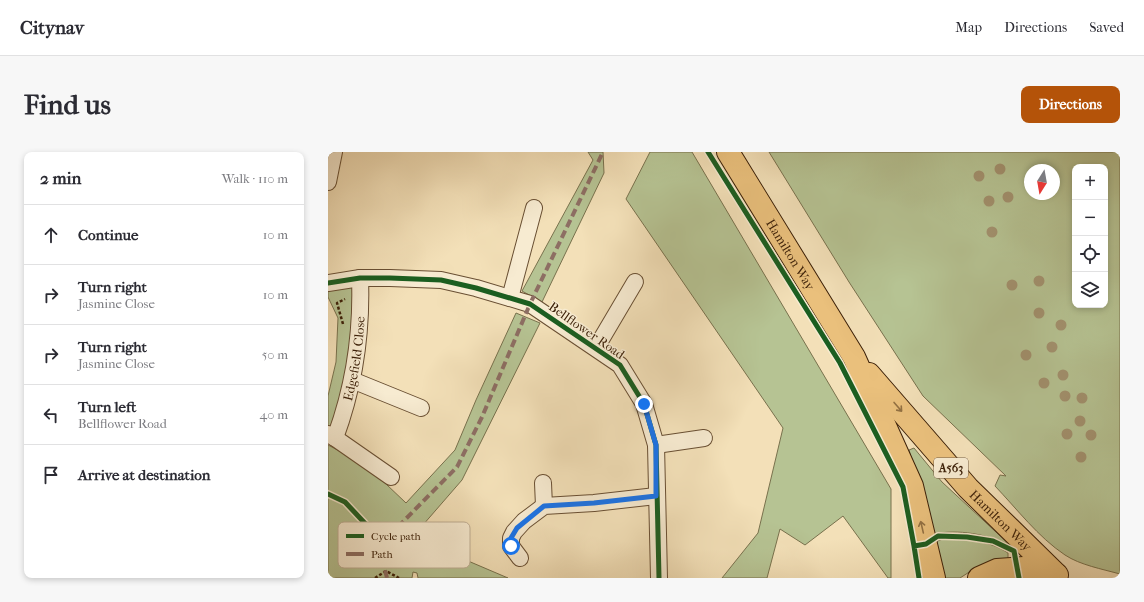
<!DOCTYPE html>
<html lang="en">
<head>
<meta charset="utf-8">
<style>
  body { margin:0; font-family:"IM FELL French Canon",serif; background:#f7f7f7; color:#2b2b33 }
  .controls { position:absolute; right:12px; top:12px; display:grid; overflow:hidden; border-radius:8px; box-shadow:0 2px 6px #0003 }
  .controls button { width:36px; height:36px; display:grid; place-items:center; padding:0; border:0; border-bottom:1px solid #e1e1e2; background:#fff; color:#2b2b33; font:20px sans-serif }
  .compass { position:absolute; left:696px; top:12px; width:36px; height:36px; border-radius:50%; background:#fff; box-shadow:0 2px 6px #0003; rotate:191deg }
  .stop { position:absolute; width:12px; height:12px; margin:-9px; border:3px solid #1a73e8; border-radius:50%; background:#fff }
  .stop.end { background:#1a73e8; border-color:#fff; box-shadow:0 1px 4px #0008 }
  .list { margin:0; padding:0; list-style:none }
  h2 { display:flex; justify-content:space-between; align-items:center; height:52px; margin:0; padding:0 16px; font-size:17px }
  h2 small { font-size:13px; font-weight:400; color:#7c7c81 }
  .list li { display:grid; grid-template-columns:26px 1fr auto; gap:12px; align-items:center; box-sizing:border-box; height:60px; padding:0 16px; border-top:1px solid #e1e1e2 }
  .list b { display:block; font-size:15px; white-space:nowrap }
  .list p { margin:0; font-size:13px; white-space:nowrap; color:#7c7c81 }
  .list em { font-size:13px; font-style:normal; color:#7c7c81 }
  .icon { flex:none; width:22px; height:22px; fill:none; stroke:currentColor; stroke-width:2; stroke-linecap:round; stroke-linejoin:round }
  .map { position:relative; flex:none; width:792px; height:426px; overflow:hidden; border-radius:8px }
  header { display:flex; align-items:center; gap:24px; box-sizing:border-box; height:56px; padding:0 20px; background:#fff; border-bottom:1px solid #e1e1e2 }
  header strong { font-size:19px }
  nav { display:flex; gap:22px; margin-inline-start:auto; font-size:14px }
  .intro { display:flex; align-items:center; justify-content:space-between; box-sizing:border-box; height:96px; padding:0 24px }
  h1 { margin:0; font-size:28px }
  .button { padding:10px 18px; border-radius:8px; background:#b45309; color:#fff; font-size:14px; font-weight:700 }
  main { display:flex; gap:24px; padding:0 24px }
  aside { flex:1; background:#fff; border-radius:8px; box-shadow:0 2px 6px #0003 }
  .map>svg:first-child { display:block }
</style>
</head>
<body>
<header>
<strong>Citynav</strong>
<nav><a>Map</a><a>Directions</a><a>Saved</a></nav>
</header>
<div class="intro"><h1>Find us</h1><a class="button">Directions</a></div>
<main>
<aside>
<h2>2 min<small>Walk · 110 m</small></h2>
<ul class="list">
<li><svg class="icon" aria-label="ahead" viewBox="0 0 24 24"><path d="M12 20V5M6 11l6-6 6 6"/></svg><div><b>Continue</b></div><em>10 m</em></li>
<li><svg class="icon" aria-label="right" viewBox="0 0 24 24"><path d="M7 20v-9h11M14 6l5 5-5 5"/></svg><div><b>Turn right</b><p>Jasmine Close</p></div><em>10 m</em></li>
<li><svg class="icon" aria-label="right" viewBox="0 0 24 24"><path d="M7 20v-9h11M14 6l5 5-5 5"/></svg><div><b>Turn right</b><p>Jasmine Close</p></div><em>50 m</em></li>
<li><svg class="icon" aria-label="left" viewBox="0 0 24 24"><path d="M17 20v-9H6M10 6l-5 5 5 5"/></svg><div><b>Turn left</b><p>Bellflower Road</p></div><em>40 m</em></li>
<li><svg class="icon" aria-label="arrive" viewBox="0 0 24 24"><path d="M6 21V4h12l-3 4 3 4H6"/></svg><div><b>Arrive at destination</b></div></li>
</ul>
</aside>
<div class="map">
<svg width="792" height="426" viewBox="0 0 792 426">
  <rect width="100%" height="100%" fill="#f3e0b8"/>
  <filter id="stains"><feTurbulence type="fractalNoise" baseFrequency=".005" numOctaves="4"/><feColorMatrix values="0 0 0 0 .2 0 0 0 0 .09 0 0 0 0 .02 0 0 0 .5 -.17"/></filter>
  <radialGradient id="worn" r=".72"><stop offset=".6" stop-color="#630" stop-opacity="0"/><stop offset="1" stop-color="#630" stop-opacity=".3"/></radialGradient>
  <!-- green -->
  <path fill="#b6c393" stroke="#78714d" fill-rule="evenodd" d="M260,0H275L276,21L214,150L194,139L265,8Z
    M322,0H364L563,337V426H560L515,364L477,393L452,377L439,426H394L430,381L455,276L298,47Z
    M441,0H792V422C774,417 752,413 737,403C710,385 689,357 667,334L672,323L678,324L595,244L521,130ZM747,15H777V153H747ZM702,18H726V42H702Z
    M32,126L23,234L0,285V244L8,210L10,166L0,145V130Z
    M188,161L212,171L134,328L88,381L105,394L180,426H90L89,421L85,420L84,426H0V293L37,312L78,351L127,298L148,248Z
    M586,296L614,330L682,393C657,382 632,377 605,382L581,298Z
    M615,387C637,387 661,388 680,401V408L649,415L632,426H614L607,390Z"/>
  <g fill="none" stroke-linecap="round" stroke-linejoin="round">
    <defs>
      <g id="minor">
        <path d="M0,30L6,0"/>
        <path d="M0,131L32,126H62L113,128L148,136L202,152L292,213L316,252L328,293L331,426"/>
        <path d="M182,146L206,56"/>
        <path d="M268,196L307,130"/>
        <path d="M24,228L93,256"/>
        <path d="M0,282L7,286L63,325"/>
        <path id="s1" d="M7,286C26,235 34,180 32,126"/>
        <path d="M328,293L376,286"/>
        <path d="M215,331L216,354"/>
        <path d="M192,406L183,394V386L186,380L196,369L216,354L266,351L328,344"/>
      </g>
      <g id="highway">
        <path id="s2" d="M400,0L526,205L584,334L606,426"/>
        <path id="s3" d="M541,222L640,336L727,421"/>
        <path d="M651,426L669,418L696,416L729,423"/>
      </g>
    </defs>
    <!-- minor casing -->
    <use href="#minor" stroke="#694f33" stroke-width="18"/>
    <!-- highway casing -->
    <use href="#highway" stroke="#3b1f07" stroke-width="24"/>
    <!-- path -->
    <path stroke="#3b1f07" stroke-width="2.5" stroke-dasharray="3 2" stroke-linecap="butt" d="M15,172L9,151L17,147
      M47,426L58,419L71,426"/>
    <!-- minor -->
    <use href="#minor" stroke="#f7ebd1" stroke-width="16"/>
    <!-- highway -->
    <use href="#highway" stroke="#eac07c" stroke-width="22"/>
    <!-- quiet -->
    <path stroke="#8d6e63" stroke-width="4" stroke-dasharray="8 4" stroke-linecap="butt" d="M59,426L51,394L129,315L154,265L202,152L275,0"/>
    <defs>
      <path id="cycleway" d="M380,0L512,211L575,335L586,394
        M0,131L32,126H62L113,128L148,136L202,152L292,213L316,252L328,293L331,426
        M0,342L17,350L46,381L51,394
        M591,426L586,394L598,392L610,384L639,385L665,389L686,399L691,426"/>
    </defs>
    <!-- cycleway casing -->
    <use href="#cycleway" stroke="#f7ebd1" stroke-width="8"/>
    <!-- cycleway -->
    <use href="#cycleway" stroke="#1b5e20" stroke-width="5"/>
  </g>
  <!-- trees -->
  <g fill="#a2916e">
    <circle cx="672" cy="17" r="5.5"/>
    <circle cx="651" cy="24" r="5.5"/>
    <circle cx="680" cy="45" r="5.5"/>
    <circle cx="661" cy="49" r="5.5"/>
    <circle cx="664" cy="80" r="5.5"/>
    <circle cx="711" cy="129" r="5.5"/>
    <circle cx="684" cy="133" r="5.5"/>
    <circle cx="711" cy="161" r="5.5"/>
    <circle cx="733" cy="173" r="5.5"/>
    <circle cx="724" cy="195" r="5.5"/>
    <circle cx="698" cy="203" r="5.5"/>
    <circle cx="735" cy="223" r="5.5"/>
    <circle cx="716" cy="231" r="5.5"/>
    <circle cx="737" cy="244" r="5.5"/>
    <circle cx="754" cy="246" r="5.5"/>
    <circle cx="752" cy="269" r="5.5"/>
    <circle cx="739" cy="282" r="5.5"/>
    <circle cx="763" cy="283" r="5.5"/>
    <circle cx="753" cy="305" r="5.5"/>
  </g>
  <!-- one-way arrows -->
  <defs><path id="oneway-shaft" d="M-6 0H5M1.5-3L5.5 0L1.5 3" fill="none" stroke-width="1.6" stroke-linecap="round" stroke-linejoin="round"/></defs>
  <g stroke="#927042">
    <use href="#oneway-shaft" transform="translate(570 255) rotate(49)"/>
    <use href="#oneway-shaft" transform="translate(594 375) rotate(-103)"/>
  </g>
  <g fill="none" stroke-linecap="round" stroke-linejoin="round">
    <!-- route -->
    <path stroke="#1a73e8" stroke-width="5" d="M183,394V386L189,376L216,354L266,351L328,344V293L316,252"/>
  </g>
  <g text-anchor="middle" stroke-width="3" stroke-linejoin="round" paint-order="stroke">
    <!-- shield labels -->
    <rect fill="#f7ebd1" stroke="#735c44" stroke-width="1" x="606" y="306" width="34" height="20" rx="3"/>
    <g font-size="12" font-weight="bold" fill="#3b1f07">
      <text x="623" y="320">A563</text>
    </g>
    <!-- street labels -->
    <g font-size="13" fill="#3b1f07" stroke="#f7ebd1">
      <text dy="5" stroke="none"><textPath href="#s2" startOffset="120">Hamilton Way</textPath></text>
      <text transform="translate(259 178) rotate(35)" y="5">Bellflower Road</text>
      <text dy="5" stroke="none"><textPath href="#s1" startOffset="82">Edgefield Close</textPath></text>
      <text dy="5" stroke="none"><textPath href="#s3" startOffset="197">Hamilton Way</textPath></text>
    </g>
  </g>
  <!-- legend -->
  <rect x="10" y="370" width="132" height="46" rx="6" fill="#f7ebd1" stroke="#bfae94" stroke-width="1"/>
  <rect x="18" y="382" width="18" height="4" fill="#1b5e20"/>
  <rect x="18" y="400" width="18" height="4" fill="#8d6e63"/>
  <g font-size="11" fill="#3b1f07">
    <text x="43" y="388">Cycle path</text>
    <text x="43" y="406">Path</text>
  </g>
  <rect width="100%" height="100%" filter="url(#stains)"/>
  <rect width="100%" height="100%" fill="url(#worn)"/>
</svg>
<div class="controls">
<button>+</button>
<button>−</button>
<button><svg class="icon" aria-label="locate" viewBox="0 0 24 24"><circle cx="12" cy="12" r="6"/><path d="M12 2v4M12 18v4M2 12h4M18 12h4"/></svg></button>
<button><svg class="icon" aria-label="layers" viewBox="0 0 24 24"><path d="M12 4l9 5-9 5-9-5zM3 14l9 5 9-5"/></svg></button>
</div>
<svg class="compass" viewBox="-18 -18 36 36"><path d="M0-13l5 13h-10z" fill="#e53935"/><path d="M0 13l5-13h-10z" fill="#7c7c81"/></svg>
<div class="stop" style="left:183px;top:394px"></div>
<div class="stop end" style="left:316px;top:252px"></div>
</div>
</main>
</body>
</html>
